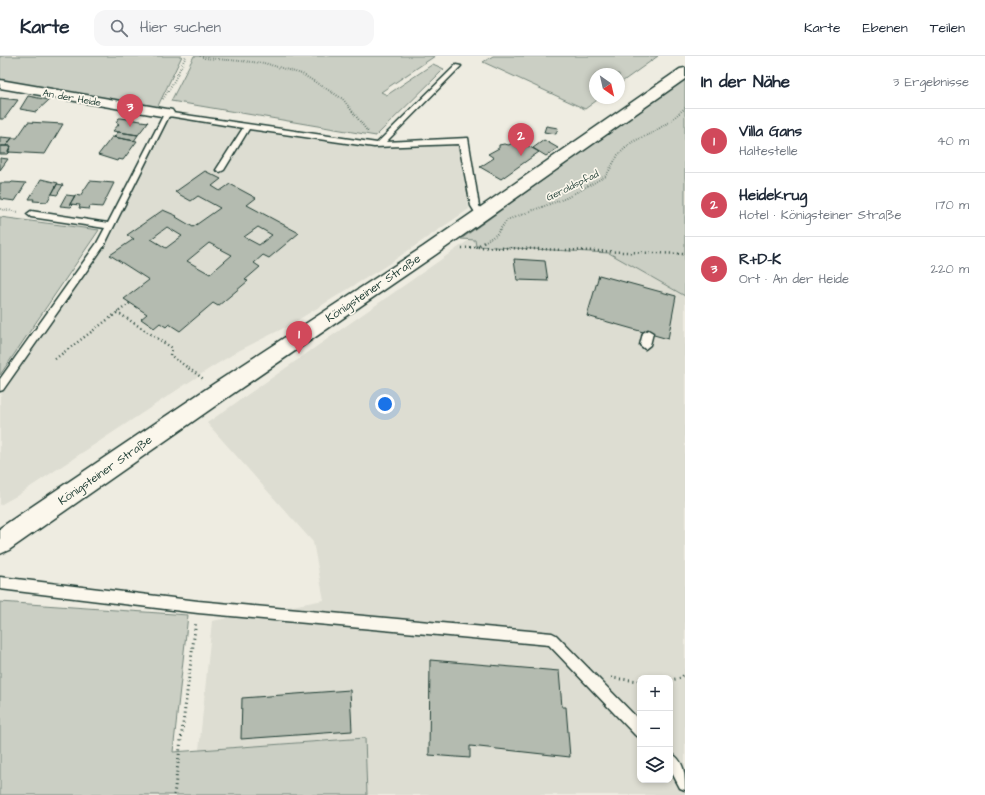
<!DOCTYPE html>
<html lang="de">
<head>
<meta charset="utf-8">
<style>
  body { margin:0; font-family:"Architects Daughter",sans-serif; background:#f6f6f7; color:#1f2937 }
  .controls { position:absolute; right:12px; bottom:12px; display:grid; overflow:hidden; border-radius:8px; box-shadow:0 2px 6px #0003 }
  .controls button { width:36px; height:36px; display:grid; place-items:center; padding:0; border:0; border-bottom:1px solid #e0e1e3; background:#fff; color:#1f2937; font:20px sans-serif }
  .compass { position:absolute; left:589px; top:12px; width:36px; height:36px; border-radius:50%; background:#fff; box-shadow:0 2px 6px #0003; rotate:146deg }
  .you { position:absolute; left:385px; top:348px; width:14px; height:14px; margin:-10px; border:3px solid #fff; border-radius:50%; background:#1a73e8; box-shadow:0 0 0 6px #1a73e833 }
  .badge { display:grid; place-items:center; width:26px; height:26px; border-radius:50%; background:#d1495b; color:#fff; font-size:13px; font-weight:700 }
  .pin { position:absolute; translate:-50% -33px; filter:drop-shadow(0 1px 2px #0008) }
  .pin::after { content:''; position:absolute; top:21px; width:14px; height:12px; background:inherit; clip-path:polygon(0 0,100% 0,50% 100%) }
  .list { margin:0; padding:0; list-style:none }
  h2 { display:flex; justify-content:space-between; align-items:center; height:52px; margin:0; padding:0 16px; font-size:17px }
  h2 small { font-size:13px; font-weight:400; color:#747a83 }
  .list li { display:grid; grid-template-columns:26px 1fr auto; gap:12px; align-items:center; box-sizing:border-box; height:64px; padding:0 16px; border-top:1px solid #e0e1e3 }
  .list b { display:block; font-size:15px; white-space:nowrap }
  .list p { margin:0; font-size:13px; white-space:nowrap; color:#747a83 }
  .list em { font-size:13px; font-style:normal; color:#747a83 }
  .icon { flex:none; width:22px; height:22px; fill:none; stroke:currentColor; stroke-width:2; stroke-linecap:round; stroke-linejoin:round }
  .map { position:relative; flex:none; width:685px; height:739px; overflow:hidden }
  header { display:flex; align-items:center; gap:24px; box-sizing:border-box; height:56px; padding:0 20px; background:#fff; border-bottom:1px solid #e0e1e3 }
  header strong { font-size:19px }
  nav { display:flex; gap:22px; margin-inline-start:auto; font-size:14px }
  .search { width:280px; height:36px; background:#f6f6f7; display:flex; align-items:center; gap:10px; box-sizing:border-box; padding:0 14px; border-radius:12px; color:#747a83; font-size:15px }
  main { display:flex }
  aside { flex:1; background:#fff }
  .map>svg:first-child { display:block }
</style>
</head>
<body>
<header>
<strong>Karte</strong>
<div class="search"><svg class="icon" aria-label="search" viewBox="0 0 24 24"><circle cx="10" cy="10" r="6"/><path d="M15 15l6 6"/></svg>Hier suchen</div>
<nav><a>Karte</a><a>Ebenen</a><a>Teilen</a></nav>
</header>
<main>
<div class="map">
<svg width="685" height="739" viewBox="0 0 685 739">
  <rect width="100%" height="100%" fill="#eeece1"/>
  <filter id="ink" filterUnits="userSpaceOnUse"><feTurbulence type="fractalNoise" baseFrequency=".025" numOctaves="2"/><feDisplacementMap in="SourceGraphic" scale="8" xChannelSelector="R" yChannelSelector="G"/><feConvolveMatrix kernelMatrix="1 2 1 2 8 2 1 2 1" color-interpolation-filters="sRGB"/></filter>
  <g filter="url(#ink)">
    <!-- built -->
    <path fill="#ddddd2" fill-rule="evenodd" d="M167,61L374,92L458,89L469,153L384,211L288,270L240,294L212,311L18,439L0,449V340L112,179Z
      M469,184L599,191L685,240V739H367L365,682L199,694L212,565L324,544L313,486L207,367ZM640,622H670V724H640Z"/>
    <!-- green -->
    <path fill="#cbcfc4" stroke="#75867c" d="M0,0H182L156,54L0,27Z
      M194,0H435L381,36L387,39L433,8L444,13L376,80L171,45Z
      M493,0H658L619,28V18H595V42H600L585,53L483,6Z
      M685,22V240L609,197L476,190L475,184L461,183Z
      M0,161L99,174L0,319Z
      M0,546L188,559L173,696L365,682L367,739H0Z"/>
    <!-- building -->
    <path fill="#b4bbb0" stroke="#1f3d34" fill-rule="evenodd" d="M28,40L49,44L36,56L20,53Z
      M0,42L18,44L4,63H0Z
      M119,62H121L148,66L138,79L113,75L119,68L116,66Z
      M28,66L63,68L45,98L8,96L11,90H6L12,82H17Z
      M546,70L558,72L556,78L544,76Z
      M118,76L138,79L134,85L114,81Z
      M0,81L12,82L6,90H0Z
      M112,81L137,85L123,104L118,103L117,105L98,99Z
      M517,84L539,96L501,123L480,111L494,102L488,98L499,92V89L504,88L509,89Z
      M544,84L558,92L546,100L533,92Z
      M0,90H11L8,96H10L8,98H0Z
      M0,102L8,103L0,114Z
      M205,115L221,123L212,130L220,135L230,128L256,142L247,149L299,177L269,202L263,199L254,207L260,211L245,224L248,225L218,250L213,247L180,275L169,268L166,271L160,267L154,272L141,263L147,258L124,243L149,224L110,199L134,183L127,179L163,154L177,160L176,161L193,171L220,152L198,140L191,145L175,136ZM167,171L182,180L166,192L151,183ZM258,171L272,179L259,189L244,181ZM209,187L232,199L210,218L187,205Z
      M41,123L58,127L47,146L33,145L34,143H29Z
      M90,125L114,127L102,151L90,150L89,153L79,152L80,149L70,148L75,139L80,140Z
      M12,126L26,127L15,145L0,143V127H11Z
      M57,128L63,129L57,139L52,138Z
      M66,139L75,140L70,148L73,149L71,151L60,150Z
      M514,203L545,205L548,225L517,224Z
      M599,219L676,240L668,283L587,260Z
      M430,604L559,615L562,651H566L570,701L470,690V702L429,699Z
      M350,634L352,675L241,683L242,642Z"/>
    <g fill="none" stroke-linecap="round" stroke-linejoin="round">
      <defs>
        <path id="lane" d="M456,9L461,10L386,86L468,82L479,150L485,159L484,161H478L471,150L459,88L374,91L249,73L224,114L220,116L216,114L243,72L169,60L104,190L3,334L0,335V323L97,187L105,172L31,161L27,158L31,155L108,167L165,56L377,87Z
          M648,274L653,277L650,289L645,293L640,289L643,277Z
          M0,521L198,545L552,577L556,579L640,665V681L635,679L549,589L198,557L0,533Z
          M670,697C685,704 685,719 685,734L680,732L670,713Z"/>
        <path id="street" d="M0,24L167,53L172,54L174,57L172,60L167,61L0,32Z"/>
        <path id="secondary" d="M685,12V23L435,199L228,341L9,494L0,498V472L212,329L423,191L680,13Z"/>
      </defs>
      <!-- lane casing -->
      <use href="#lane" stroke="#1f3d34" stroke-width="3"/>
      <!-- street casing -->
      <use href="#street" stroke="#1f3d34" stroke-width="3"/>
      <!-- secondary casing -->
      <use href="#secondary" stroke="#1f3d34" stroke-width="3"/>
      <!-- path-far2 -->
      <path stroke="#1f3d34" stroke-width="2" stroke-dasharray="0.5 2" stroke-linecap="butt" d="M200,0L205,2L264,7L302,18L343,43L368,76
        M163,43L174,25L186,0
        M0,153L19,156
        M484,186L496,179L507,164L566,142L606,120L618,99L632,86L652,77L669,66L685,52"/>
      <!-- path-far1 -->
      <path stroke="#1f3d34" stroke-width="2.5" stroke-dasharray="1 3" stroke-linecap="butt" d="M476,191L486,185
        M462,192L476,191L685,198
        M117,256L172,292L170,299L205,324
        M55,303L130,247"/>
      <!-- path -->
      <path stroke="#1f3d34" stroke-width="3" stroke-dasharray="1 3.5" stroke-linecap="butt" d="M611,622L640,625
        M670,624L681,622L685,618
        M174,739L196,565"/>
      <!-- lane -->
      <use href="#lane" fill="#fbf7ec" fill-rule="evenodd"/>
      <!-- street -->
      <use href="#street" fill="#fbf7ec" fill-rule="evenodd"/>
      <!-- secondary -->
      <use href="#secondary" fill="#fbf7ec" fill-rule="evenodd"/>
    </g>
  </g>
  <g text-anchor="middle" stroke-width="3.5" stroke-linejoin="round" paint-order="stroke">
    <!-- far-street labels -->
    <g font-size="10" fill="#1f3d34" stroke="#fbf7ec">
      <text transform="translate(72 41) rotate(10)" y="4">An der Heide</text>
      <text transform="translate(572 129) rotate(-26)" y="4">Geroldspfad</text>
    </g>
    <!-- street labels -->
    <g font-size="12" fill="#1f3d34" stroke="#fbf7ec">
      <text transform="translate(373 232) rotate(-34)" y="4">Königsteiner Straße</text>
      <text transform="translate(105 414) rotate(-35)" y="4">Königsteiner Straße</text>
    </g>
  </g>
</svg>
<div class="controls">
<button>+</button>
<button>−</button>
<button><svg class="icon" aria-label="layers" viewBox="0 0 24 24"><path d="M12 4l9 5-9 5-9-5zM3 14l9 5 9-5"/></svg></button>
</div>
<svg class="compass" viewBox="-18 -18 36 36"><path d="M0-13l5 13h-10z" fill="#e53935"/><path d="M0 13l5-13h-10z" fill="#747a83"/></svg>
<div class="you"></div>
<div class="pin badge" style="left:299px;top:298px">1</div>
<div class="pin badge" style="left:521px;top:100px">2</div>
<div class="pin badge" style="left:130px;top:71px">3</div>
</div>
<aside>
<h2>In der Nähe<small>3 Ergebnisse</small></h2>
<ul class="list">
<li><span class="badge">1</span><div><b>Villa Gans</b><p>Haltestelle</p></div><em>40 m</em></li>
<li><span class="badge">2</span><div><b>Heidekrug</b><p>Hotel · Königsteiner Straße</p></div><em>170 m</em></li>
<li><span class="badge">3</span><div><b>R+D-K</b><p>Ort · An der Heide</p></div><em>220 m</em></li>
</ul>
</aside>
</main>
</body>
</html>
